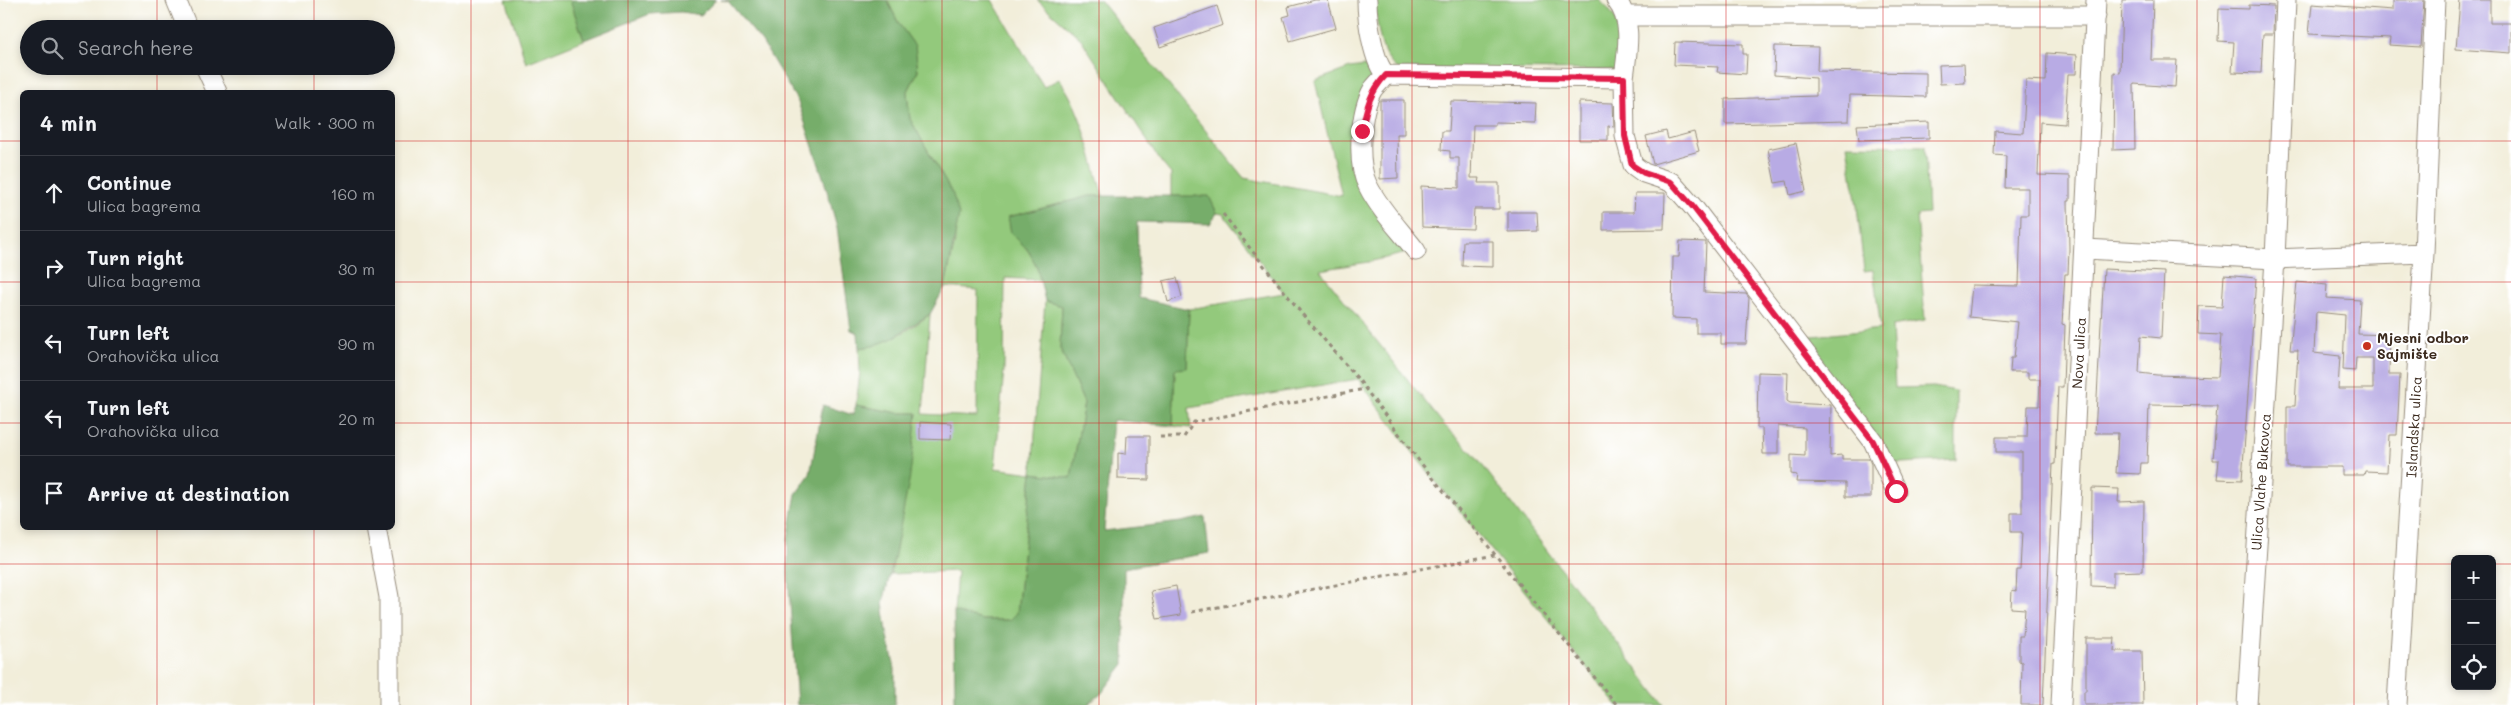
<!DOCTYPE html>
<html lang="en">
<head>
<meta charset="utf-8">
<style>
  body { margin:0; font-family:Mali,sans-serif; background:#20242c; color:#f1f3f6 }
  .controls { position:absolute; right:15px; bottom:15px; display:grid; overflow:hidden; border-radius:8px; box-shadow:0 2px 8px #0003 }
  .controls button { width:45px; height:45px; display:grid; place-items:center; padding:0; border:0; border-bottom:1px solid #363941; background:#171b24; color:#f1f3f6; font:25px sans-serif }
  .stop { position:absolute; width:15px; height:15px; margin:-11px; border:4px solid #e11d48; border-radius:50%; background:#fff }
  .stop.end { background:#e11d48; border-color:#fff; box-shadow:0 1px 5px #0008 }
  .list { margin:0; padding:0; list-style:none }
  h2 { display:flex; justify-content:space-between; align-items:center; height:65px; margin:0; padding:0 20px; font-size:21px }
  h2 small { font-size:16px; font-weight:400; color:#9ea1a6 }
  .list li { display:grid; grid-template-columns:32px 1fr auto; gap:15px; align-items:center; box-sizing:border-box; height:75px; padding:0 20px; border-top:1px solid #363941 }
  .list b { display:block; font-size:19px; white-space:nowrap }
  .list p { margin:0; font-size:16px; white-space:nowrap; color:#9ea1a6 }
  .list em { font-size:16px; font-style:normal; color:#9ea1a6 }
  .icon { flex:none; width:28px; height:28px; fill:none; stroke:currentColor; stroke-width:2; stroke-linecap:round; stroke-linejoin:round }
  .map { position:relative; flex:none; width:2511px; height:705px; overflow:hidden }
  .search { position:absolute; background:#171b24; box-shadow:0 2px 8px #0003; left:20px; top:20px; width:375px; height:55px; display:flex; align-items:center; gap:12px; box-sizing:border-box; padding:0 18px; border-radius:28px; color:#9ea1a6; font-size:19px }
  .panel { position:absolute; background:#171b24; box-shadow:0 2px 8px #0003; left:20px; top:90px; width:375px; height:440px; border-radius:8px }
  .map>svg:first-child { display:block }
</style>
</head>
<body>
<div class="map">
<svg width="2511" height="705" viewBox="0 0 2511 705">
  <rect width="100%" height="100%" fill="#fff"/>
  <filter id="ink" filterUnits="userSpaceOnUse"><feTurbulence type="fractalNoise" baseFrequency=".02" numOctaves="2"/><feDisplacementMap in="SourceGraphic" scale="10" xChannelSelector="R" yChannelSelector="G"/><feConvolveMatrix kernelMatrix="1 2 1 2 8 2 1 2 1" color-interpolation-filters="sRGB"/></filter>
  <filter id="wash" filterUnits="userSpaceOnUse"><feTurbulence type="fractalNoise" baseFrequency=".0096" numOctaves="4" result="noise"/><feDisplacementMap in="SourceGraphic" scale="20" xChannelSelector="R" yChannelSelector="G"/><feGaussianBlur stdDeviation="1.12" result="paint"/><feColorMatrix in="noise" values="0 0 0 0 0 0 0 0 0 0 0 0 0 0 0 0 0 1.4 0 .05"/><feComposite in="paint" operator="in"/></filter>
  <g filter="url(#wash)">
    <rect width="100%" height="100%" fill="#f2eeda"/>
    <!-- green -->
    <path fill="#93c97b" stroke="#677a4c" d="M506,0H570L584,40L526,63Z
      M887,0H992L1044,87L1059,79C1083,111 1091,157 1103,196H1090L1008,217C1012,240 1017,235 1028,251C1035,260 1038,270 1040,280L1005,278L1004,370L995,468L1032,473L1045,301L1062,305L1060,348L1084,403L1071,478L1032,473L1017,613L1010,620H982L954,612L957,571L891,574L917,413H898L856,405L860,372L859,348C885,345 910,330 930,314L923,414L977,417L978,290L945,287L955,242L953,195L910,119L907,93L918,71L915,46L899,24Z
      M1037,0H1100L1244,178L1342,196L1315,81L1350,68L1365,66L1372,77L1363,172L1416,251L1368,262L1320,270L1444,425L1473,453L1664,705H1617L1420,462L1358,379L1189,408L1191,428L1173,426L1175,369L1187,367L1189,309L1284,293L1223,214L1217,213L1209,197L1171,196V174L1161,162L1081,39Z
      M1374,0H1599C1626,23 1621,38 1617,70L1397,69C1378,54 1378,23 1374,0Z
      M1847,145L1925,146L1928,214L1917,215L1925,320L1892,326L1895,388L1934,387L1956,391V460L1883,464L1793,338L1881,329L1873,270L1864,271L1857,206Z"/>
    <!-- forest -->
    <path fill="#76ad6b" stroke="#586c44" d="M570,0H716L701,15L681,12L650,14L584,40Z
      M721,0H887L899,24L915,46L918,71L907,93L910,119L953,195L959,215L945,287L930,314L891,339L873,346L859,348L858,333L851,330L837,227L824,180L798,102L762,42L728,1Z
      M1090,196H1209L1217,213L1210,224L1137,222L1139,298L1189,309L1187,368L1175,369L1173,426L1113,420L1104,531L1181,522L1205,517L1209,553L1124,568V664L1101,694L1087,705H955L954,612L982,620H1010L1017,613L1032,473L1071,478L1084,403L1060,348L1062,306L1045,301L1037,267L1028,250L1011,233L1008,217Z
      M823,405L853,415L856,405L898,413H917L910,476L895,554L883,603L887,632L895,669V705H797L788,574V539L796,494L810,474Z"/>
    <g id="blocks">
      <!-- building -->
      <path fill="#b8abe4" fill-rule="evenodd" d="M1315,0H1328L1336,28L1290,41L1283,17L1290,15L1288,7Z
        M2122,0H2153L2151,60H2177L2175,87L2134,84L2135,149L2113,150L2114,72L2120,73Z
        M2393,0H2424L2421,47L2389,45L2390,38L2309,34L2312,4L2393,10Z
        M2460,0H2490V23H2511V53L2456,49Z
        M2249,5L2274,6L2273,34H2263L2261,73L2232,72L2234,42L2218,41L2219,8L2249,9Z
        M1217,6L1223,25L1160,47L1154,28Z
        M1675,42L1743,44V54H1747L1746,74L1717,72L1718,67L1674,65Z
        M1775,46L1818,47L1817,71L1926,73V97L1850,95L1849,121L1725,124V99L1816,96V78L1774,75Z
        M2047,53L2077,55L2076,74H2068L2065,124L2040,122L2038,175L2070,176V201H2068L2069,249L2068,274H2065L2062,324L2065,325L2063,387H2058L2055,464H2053L2043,705H2021L2022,662L2019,661V636H2023L2025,609L2011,608L2012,590L2016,591L2017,570H2020L2022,532H2011V513H2022V452H1996V437H2027L2028,406H2039L2040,379H2028V372H2010L2011,358H2014L2018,322L1969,317L1972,285L2019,286L2021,215H2028V188H2005L2006,156L1994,155L1995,131L2023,133L2026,80L2046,81Z
        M1964,64L1965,83L1940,84L1939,65Z
        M1380,100H1404V134H1397L1398,178L1380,179Z
        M1451,101L1536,103L1535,123L1495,122V125H1473L1471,178H1479L1478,183H1499V209H1474L1473,229L1422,227L1421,186L1459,188V158H1450V151L1441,150L1442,131H1449Z
        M1579,102L1613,103L1614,127L1608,126V140H1579Z
        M1929,122V138L1859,140L1857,125Z
        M1666,131L1668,139L1694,132L1699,151L1653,164L1646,136Z
        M1796,143L1806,191L1790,195L1787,181L1775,183L1768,149Z
        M1635,193H1665L1664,229L1603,230V212H1634Z
        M1508,212H1537L1538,231L1508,232Z
        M1463,241H1493V267L1462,266Z
        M1680,241L1706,242L1704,292L1746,294L1749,298L1746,344H1721V333H1696V319L1672,318L1673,257H1679Z
        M2104,269L2164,272L2161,338L2141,336L2139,373L2157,375L2218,377L2221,335L2198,334L2199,306L2222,307L2224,275L2256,278L2242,480L2217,479L2219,460H2213L2217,406L2149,405L2147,463H2141L2140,474L2116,473L2118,433H2095Z
        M1177,278L1182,297L1168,302L1163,281Z
        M2297,282L2327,285L2326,298L2360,300L2358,334L2390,335L2389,375H2400L2397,435H2389L2387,472L2365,471L2364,475H2342V467H2287V406H2295L2298,350H2290ZM2316,312L2345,315L2343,370L2355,371L2356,358H2373V389H2338L2340,356L2314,353Z
        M1758,372L1788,373L1787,401L1790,403L1831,405L1830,456L1842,455V459H1869L1871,464V497H1845V483L1796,482L1797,475L1791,474V455L1805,456V428L1778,426V454H1763L1762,428H1757Z
        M920,422L951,424L950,440L920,439Z
        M1127,436H1149V480L1118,479V453L1126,454Z
        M2092,488L2119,489L2118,502L2144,501L2143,571L2113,572V587L2091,586Z
        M1176,586L1181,615L1157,619L1151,591Z
        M2086,638H2115L2114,651H2142L2143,705H2084V691H2086Z"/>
    </g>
  </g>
  <g filter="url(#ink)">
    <use href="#blocks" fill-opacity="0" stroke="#968c7c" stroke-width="1"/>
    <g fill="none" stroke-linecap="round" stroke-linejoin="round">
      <defs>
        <path id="minor" d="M176,0L188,29
          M1367,0C1367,19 1373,62 1386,75L1624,78C1627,51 1634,22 1616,0
          M1626,16H2096
          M205,66L217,92
          M1386,75C1382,79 1377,84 1373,89C1360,111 1356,163 1368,186C1380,210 1400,230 1416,251
          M1624,78L1625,136L1633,165L1644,173L1671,182L1693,207L1873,441L1896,491
          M2085,249L2275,259L2424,253
          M376,528L389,597V705
          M2061,705L2096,0
          M2247,705L2275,259L2286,0
          M2397,705L2424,253L2435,0"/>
      </defs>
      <!-- minor casing -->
      <use href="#minor" stroke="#968c7c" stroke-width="21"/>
      <!-- path -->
      <path stroke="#968c7c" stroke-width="3" stroke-dasharray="4 4" stroke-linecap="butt" d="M1223,214L1303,315L1358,379L1420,462L1617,705
        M1160,437H1184L1194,422L1365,389
        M1192,612L1495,555"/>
      <!-- minor -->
      <use href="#minor" stroke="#fff" stroke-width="19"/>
    </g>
  </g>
  <g fill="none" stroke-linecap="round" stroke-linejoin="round" filter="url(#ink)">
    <!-- route -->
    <path stroke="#e11d48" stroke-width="6" d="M1362,131C1366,108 1370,92 1386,75L1624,78L1625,136L1632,165L1644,173L1671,182L1693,207L1873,441L1896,491"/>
  </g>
  <!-- grid -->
  <path fill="none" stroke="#d62828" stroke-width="1" stroke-opacity="0.55" d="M157,0V29M314,0V29M471,0V705M628,0V705M785,0V705M942,0V705M1099,0V705M1256,0V705M1412,0V705M1569,0V705M1726,0V705M1883,0V705M2040,0V705M2197,0V705M2354,0V705M157,66V92M314,66V92M0,141H22M392,141H2511M0,282H22M392,282H2511M0,423H22M392,423H2511M157,528V705M314,528V705M0,564H2455M2492,564H2511"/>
  <!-- markers -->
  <circle fill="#c8321e" stroke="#fff" stroke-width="2" cx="2367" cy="346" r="5"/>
  <g text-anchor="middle" stroke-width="4" stroke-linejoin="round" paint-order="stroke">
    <!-- poi labels -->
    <g font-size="14" font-weight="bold" fill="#3b2a1e" stroke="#fff" text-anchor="start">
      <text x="2377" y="343">Mjesni odbor<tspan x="2377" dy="16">Sajmište</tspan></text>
    </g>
    <!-- street labels -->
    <g font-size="14" fill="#3b2a1e" stroke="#fff">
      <text transform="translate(2079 353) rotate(-87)" y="5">Nova ulica</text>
      <text transform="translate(2414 427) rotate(-87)" y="5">Islandska ulica</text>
      <text transform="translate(2261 482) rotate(-86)" y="5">Ulica Vlahe Bukovca</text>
    </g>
  </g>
</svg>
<div class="controls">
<button>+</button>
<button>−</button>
<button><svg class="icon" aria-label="locate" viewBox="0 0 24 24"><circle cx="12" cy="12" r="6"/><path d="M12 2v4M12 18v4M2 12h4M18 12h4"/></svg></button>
</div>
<div class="stop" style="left:1896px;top:491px"></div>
<div class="stop end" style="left:1362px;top:131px"></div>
<div class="search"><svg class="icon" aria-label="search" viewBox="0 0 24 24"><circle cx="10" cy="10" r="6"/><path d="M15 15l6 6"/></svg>Search here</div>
<section class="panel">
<h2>4 min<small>Walk · 300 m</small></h2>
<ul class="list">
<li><svg class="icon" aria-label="ahead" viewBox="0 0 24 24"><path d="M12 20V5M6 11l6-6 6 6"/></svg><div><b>Continue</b><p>Ulica bagrema</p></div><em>160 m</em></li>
<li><svg class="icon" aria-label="right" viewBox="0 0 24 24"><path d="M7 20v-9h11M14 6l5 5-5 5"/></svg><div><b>Turn right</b><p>Ulica bagrema</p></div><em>30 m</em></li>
<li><svg class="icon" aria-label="left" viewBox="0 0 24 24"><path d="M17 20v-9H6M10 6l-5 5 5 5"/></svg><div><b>Turn left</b><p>Orahovička ulica</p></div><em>90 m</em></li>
<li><svg class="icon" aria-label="left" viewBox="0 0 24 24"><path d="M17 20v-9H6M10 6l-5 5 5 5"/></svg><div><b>Turn left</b><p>Orahovička ulica</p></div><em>20 m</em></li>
<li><svg class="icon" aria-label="arrive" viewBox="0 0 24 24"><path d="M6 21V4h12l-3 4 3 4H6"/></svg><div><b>Arrive at destination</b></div></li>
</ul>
</section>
</div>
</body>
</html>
